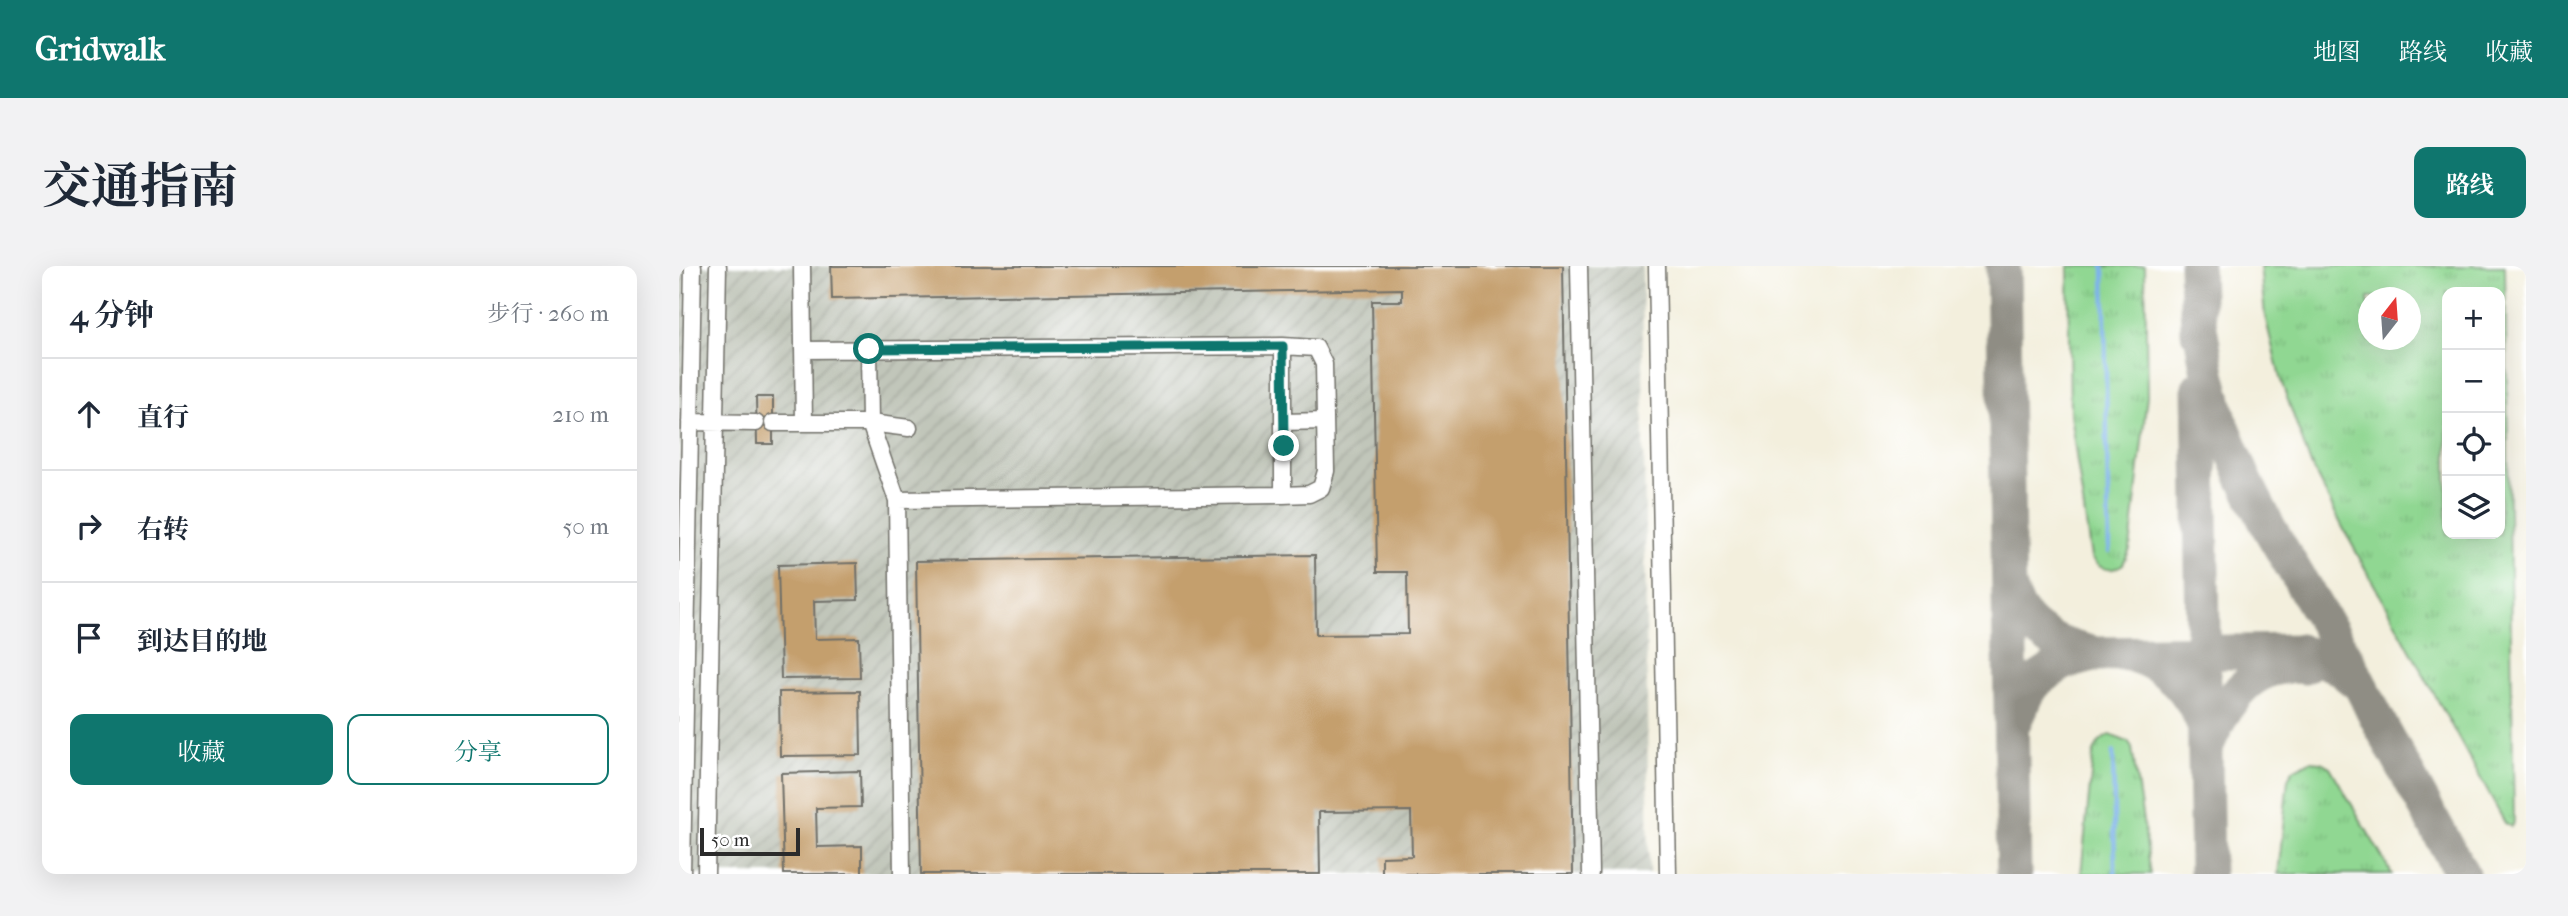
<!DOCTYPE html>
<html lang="zh">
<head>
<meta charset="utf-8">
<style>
  body { margin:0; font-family:"IM FELL French Canon","Noto Serif SC",serif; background:#f2f2f3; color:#1f2937 }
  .controls { position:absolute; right:21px; top:21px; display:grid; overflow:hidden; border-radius:14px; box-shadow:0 7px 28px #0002 }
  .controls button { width:63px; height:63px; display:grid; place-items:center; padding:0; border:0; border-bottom:2px solid #e0e1e3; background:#fff; color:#1f2937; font:35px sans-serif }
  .compass { position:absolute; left:1679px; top:21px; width:63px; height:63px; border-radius:50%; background:#fff; box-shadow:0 7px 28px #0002; rotate:17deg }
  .scale { position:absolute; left:21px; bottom:18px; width:100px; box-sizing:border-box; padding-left:7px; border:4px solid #2b2b2b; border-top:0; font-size:19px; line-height:24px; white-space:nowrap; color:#2b2b2b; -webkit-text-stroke:5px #fff; paint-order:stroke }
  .stop { position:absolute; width:21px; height:21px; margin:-16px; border:5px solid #0f766e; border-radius:50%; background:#fff }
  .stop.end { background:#0f766e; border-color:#fff; box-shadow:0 2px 7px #0008 }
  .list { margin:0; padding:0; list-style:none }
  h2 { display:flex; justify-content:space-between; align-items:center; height:91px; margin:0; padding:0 28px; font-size:30px }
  h2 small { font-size:23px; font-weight:400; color:#747a83 }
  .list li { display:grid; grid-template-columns:46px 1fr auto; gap:21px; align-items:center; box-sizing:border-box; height:112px; padding:0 28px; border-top:2px solid #e0e1e3 }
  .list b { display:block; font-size:26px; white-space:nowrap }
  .list em { font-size:23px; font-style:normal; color:#747a83 }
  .actions { display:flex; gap:14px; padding:21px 28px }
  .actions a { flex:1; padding:16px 0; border:2px solid #0f766e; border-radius:14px; text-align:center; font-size:24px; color:#0f766e }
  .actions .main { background:#0f766e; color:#fff }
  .icon { flex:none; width:38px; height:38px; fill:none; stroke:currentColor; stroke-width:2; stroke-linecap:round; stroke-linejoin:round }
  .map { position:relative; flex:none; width:1847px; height:608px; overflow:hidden; border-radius:14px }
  header { display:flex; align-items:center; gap:42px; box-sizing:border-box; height:98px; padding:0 35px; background:#0f766e; color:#fff }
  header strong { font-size:33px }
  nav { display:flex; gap:38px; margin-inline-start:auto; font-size:24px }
  .intro { display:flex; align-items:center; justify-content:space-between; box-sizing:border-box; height:168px; padding:0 42px }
  h1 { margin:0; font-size:49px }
  .button { padding:18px 32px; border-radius:14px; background:#0f766e; color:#fff; font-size:24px; font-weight:700 }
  main { display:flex; gap:42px; padding:0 42px }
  aside { flex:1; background:#fff; border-radius:14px; box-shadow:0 7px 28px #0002 }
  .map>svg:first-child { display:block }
</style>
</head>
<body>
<header>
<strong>Gridwalk</strong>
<nav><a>地图</a><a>路线</a><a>收藏</a></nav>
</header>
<div class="intro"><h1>交通指南</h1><a class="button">路线</a></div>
<main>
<aside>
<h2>4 分钟<small>步行 · 260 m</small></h2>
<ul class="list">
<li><svg class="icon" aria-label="ahead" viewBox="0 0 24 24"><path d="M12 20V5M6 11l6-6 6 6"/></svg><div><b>直行</b></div><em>210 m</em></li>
<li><svg class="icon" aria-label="right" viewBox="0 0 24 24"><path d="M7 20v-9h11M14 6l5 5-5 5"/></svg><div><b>右转</b></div><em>50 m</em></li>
<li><svg class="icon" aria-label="arrive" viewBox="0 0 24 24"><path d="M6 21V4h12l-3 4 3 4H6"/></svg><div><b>到达目的地</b></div></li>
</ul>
<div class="actions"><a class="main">收藏</a><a>分享</a></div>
</aside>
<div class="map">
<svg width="1847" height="608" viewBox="0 0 1847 608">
  <defs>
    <pattern id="industrial-furrows" width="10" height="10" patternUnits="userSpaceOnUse" patternTransform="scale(1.75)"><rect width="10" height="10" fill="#c1c6ba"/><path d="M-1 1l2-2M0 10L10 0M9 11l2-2" fill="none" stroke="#a6aaa0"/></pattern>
    <pattern id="grass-tufts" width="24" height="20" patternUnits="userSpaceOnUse" patternTransform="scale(1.75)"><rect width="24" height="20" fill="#90d792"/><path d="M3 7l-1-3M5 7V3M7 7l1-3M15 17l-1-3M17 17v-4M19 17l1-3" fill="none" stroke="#7cb97e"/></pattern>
  </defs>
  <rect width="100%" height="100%" fill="#fff"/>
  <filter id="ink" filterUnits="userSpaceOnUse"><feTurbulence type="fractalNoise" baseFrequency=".0143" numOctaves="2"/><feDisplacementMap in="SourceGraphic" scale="14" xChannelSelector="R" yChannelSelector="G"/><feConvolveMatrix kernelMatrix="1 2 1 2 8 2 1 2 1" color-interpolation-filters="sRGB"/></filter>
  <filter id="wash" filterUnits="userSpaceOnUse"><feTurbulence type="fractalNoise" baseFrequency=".00686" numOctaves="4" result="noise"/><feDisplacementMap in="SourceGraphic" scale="28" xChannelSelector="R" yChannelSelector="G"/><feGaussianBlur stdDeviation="1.57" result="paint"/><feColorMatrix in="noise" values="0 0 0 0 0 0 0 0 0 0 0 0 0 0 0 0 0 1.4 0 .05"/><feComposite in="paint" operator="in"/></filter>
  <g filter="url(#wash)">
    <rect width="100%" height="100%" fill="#f3efdd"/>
    <!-- industrial -->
    <path fill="url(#industrial-furrows)" d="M0,0H963L970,608H0Z"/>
    <!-- grass -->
    <path fill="url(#grass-tufts)" stroke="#5e815e" stroke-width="2" fill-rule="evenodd" d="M1389,0H1466L1468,130L1451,283L1444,298C1433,307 1420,304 1412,292L1391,148Z
      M1581,0H1826L1835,556L1832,561L1826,557L1664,262L1632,199L1601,112L1586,50ZM1821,26V268H1768V26ZM1689,32H1731V74H1689Z
      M1431,469L1449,476L1453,482L1472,608H1402L1414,490C1417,480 1421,473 1431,469Z
      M1631,495L1642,496L1651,501L1713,608H1599L1609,513L1614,504Z"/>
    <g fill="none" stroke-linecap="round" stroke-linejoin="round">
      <!-- stream -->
      <path stroke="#7eb2eb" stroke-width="4.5" d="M1425,0L1430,286
        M1434,486L1436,608"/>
      <!-- taxiway -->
      <path stroke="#8f8d84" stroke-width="35" d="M1324,0L1335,608
        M1517,0L1519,66
        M1518,44L1529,107L1541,154L1565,212L1589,260L1670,397L1703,462L1783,608
        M1520,122L1528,608
        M1331,323C1342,365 1379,380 1418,388
        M1453,389C1489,400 1511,424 1525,459
        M1334,458L1349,425L1361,412L1384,397L1418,388L1620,385L1657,400L1677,416
        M1529,477C1547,436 1572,394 1625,401"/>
    </g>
    <g id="blocks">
      <!-- building -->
      <path fill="#c49f6d" d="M152,0H884L894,608H703V591L733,590L732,545L640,546L641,608H242L237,295L636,289L637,369L729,368L728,306H698L693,35H723V23L153,33Z
        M77,131H94V178H78Z
        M178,297L179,334L135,335L136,373L180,372L181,412L102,413L99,299Z
        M181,425L182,489L101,490L100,426Z
        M181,505L182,541L137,542L138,581L183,580V608H105L102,507Z"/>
    </g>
  </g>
  <g filter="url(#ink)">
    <use href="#blocks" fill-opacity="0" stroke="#717069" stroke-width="2"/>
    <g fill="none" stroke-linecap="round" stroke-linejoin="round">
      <defs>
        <path id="minor" d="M123,0L125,157
          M900,0L912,608
          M978,0L989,608
          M604,80L637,82L645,98L647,205L642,222L630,228L604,229
          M124,84L604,80V229L218,234
          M190,84L191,157L218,234L223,608
          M11,156L77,157
          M604,156L646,155
          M94,157H191L230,162
          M3,608L14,0
          M27,608L39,0"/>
      </defs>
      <!-- minor casing -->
      <use href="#minor" stroke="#717069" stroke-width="19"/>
      <!-- minor -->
      <use href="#minor" stroke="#fff" stroke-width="16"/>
    </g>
  </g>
  <g fill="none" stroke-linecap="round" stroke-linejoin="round" filter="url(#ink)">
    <!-- route -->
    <path stroke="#0f766e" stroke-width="9" d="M190,83L604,80L605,180"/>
  </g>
</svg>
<div class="controls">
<button>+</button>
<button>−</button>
<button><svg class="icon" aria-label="locate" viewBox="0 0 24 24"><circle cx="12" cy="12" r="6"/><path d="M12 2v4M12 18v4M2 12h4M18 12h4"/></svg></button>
<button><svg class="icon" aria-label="layers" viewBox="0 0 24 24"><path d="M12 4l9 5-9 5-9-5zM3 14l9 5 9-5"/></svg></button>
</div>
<svg class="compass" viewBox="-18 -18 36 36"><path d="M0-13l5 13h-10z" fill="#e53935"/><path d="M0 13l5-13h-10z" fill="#747a83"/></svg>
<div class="scale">50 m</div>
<div class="stop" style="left:190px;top:83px"></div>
<div class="stop end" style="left:605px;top:180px"></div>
</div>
</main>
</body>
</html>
